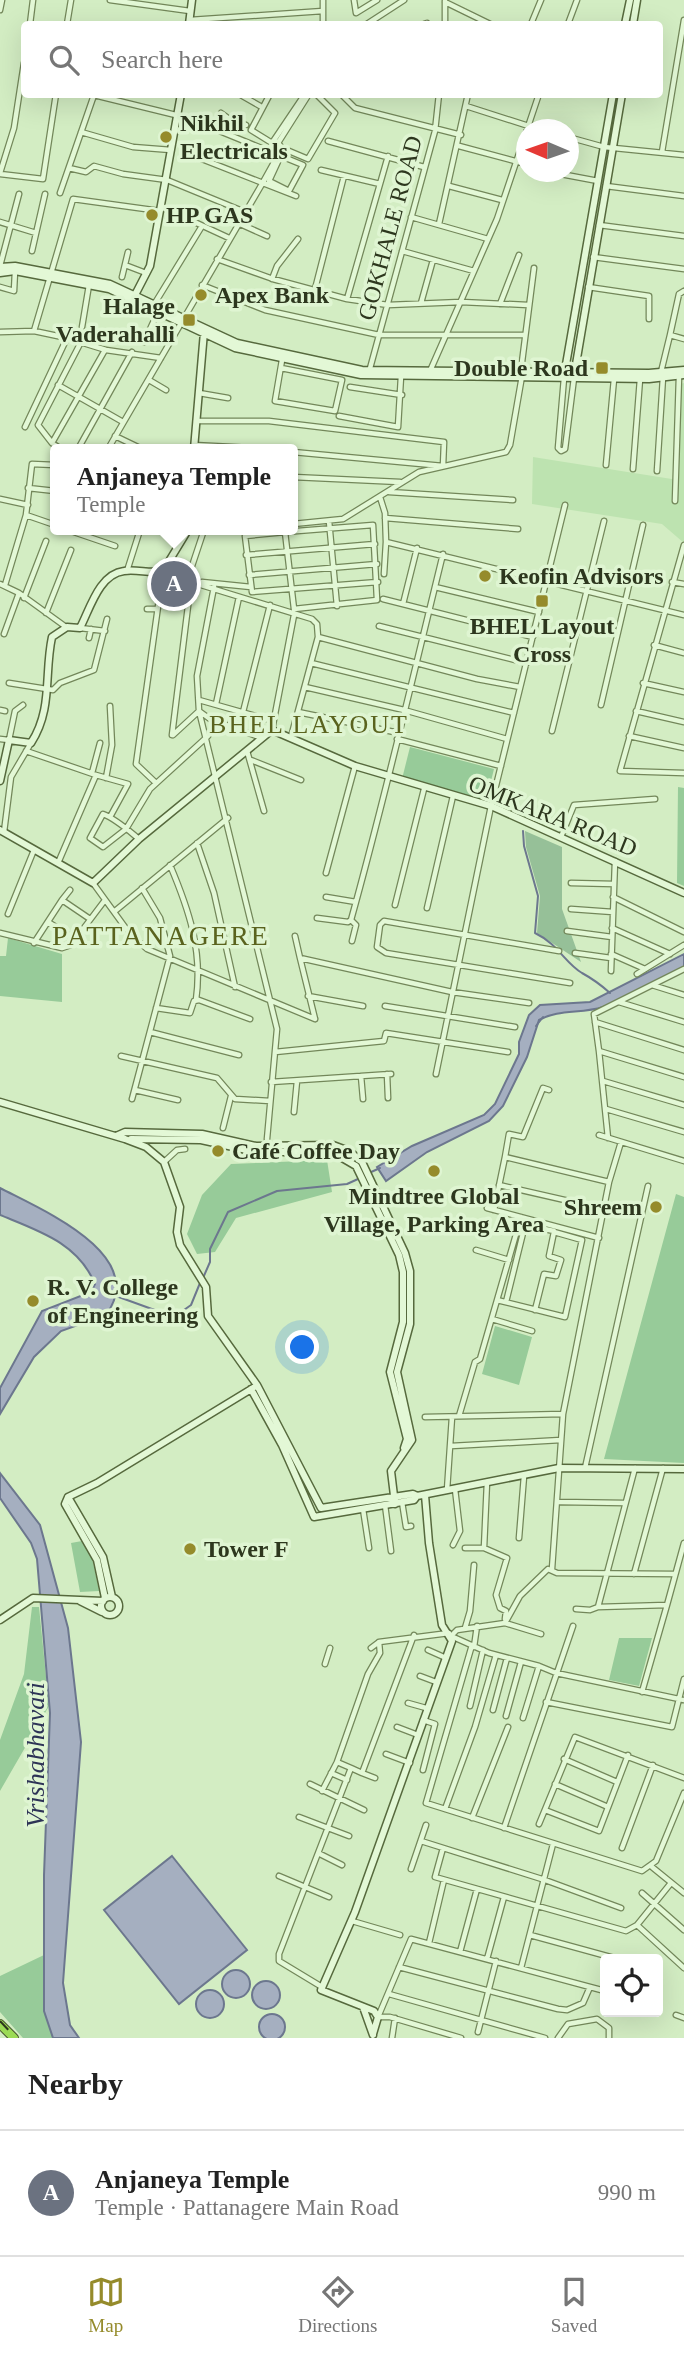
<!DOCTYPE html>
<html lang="en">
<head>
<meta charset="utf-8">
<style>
  body { margin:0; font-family:"Times New Roman",serif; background:#f6f6f6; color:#222 }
  .controls { position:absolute; right:21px; bottom:21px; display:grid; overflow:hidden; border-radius:7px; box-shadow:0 7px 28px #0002 }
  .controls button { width:63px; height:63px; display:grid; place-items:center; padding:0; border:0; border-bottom:2px solid #e0e0e0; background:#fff; color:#222; font:35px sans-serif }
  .compass { position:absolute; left:516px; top:119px; width:63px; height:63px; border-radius:50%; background:#fff; box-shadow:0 7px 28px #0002; rotate:272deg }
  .you { position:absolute; left:303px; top:1348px; width:24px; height:24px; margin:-18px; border:5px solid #fff; border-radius:50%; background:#1a73e8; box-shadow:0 0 0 10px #1a73e833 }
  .badge { display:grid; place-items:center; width:46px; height:46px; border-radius:50%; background:#958b2b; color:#fff; font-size:23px; font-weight:700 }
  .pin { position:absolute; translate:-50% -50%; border:4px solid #fff; box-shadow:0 2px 7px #0006 }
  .popup { position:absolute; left:50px; top:444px; width:248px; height:91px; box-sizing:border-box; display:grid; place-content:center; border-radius:7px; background:#fff; filter:drop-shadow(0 2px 5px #0005); font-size:23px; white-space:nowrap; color:#767676 }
  .popup b { font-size:26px; color:#222 }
  .popup::after { content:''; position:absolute; left:50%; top:100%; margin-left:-14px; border:14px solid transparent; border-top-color:#fff }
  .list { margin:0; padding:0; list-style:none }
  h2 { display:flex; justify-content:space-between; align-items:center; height:91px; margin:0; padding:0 28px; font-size:30px }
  h2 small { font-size:23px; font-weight:400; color:#767676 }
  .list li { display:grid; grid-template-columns:46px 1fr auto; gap:21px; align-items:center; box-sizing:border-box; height:126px; padding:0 28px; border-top:2px solid #e0e0e0 }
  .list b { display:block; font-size:26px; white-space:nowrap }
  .list p { margin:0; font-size:23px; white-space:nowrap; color:#767676 }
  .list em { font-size:23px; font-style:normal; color:#767676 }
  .icon { flex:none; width:38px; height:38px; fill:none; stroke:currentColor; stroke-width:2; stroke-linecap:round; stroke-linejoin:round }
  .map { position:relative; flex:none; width:684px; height:2038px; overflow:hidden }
  .search { position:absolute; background:#fff; box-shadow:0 7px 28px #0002; left:21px; right:21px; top:21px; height:77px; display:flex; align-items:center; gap:18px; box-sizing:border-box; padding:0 24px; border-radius:7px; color:#767676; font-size:26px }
  .sheet { height:217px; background:#fff }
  nav { display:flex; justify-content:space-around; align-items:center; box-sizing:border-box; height:98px; border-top:2px solid #e0e0e0; background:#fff; font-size:19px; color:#767676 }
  nav a { display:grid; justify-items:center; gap:4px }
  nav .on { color:#958b2b }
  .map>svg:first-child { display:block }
</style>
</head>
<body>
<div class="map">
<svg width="684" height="2038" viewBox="0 0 684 2038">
  <rect width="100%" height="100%" fill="#d3edc3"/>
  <!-- farmland -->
  <path fill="#bde3b0" d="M684,383V543L662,524L532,504L533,457L678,480L681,384Z"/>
  <!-- green -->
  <path fill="#97cb99" d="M410,747L494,769L486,801L402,779Z
    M678,787L684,788V886L677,883Z
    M8,938L62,954V1002L0,996V956H6Z
    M327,1160L332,1192L236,1218L215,1252L197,1254L187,1234L202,1195L231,1164Z
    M676,1194L684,1197V1463L604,1459Z
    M495,1326L532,1337L519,1385L482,1374Z
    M82,1541L92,1558L99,1591L80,1592L71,1543Z
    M32,1607H39L49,1706L0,1791V1740L24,1674Z
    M619,1638H652L639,1686L609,1680Z
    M44,1955V2011L53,2038H23L0,2012V1976Z"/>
  <!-- cemetery -->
  <path fill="#96c098" d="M525,831L562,847V909L581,962L537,933L540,896L526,847Z"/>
  <!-- water -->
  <path fill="#a5afc0" stroke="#6c778e" stroke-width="2" d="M684,954V967C658,980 631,997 603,1007C581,1014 559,1009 539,1020L527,1057L503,1106L489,1121L427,1152L386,1181L377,1167L412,1146L484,1115L495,1104L519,1054V1042L529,1015L540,1005L590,1002Z
    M0,1188C42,1210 150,1255 106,1315L61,1331L34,1357L0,1414V1388L42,1311L91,1292L95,1284C78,1243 39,1231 0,1215Z
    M0,1473L40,1525L68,1628L81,1742L63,1983L70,2025L79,2038H53L44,2011V1875L50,1713L37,1559L31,1543L0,1498Z
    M172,1856L247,1950L179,2004L104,1910Z
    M222 1984a14 14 0 1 1 28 0a14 14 0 1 1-28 0Z
    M252 1995a14 14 0 1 1 28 0a14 14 0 1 1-28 0Z
    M196 2004a14 14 0 1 1 28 0a14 14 0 1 1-28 0Z
    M259 2027a13 13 0 1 1 26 0a13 13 0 1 1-26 0Z"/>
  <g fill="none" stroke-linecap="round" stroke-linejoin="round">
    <!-- stream -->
    <path stroke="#6c778e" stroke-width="2" d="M523,831L524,846L538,896L535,933C558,944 565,963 582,973C593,979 600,984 610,993
      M536,1026L543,1017
      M369,1173L380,1168
      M203,1278L210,1262V1249L228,1212L277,1191L347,1184L358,1179
      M116,1296L174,1317L191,1305L200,1283"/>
    <defs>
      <path id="street" d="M110,0L190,11
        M323,0V24
        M354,0L356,13L377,0
        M445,2L490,24
        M0,10L2,0
        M190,20L323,11
        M30,24L33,0
        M67,24L71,0
        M367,24L404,0
        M424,24L427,23
        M445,24V1
        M531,24L541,0
        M568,24L577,0
        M239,94L260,106
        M270,94L251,130L272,143L305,94
        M341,94L355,108L461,135
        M466,106L541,130
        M221,113L228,118L221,131
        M228,118L246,125
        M195,121L303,165L289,191L269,181L281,155
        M81,132L133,147L171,150
        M568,137L604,147L684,155
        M328,141L424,167
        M459,146L526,164
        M282,148L308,159L335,113L316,94
        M662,152L684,20
        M189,154L296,196
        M69,168L86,172L94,166L123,174L167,180L245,212
        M321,170L380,184
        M550,172L598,181
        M0,173L14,128L24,63
        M0,174L43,179L56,94
        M449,186L502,200
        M606,186L684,196
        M60,193L94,95L188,118
        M162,207L229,238
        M411,217L488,239
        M0,222L36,233
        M238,223L267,236
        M439,224L468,94
        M599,225L684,236
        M32,251L45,194
        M402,251L474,271
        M593,257L684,269
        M217,259L273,279L347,299L388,305L461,302L528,305
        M125,265L146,273
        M0,266L19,194
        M122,277L128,252
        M272,279L277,266L298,239
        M202,285L265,310L379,335H524
        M0,287L14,291L15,271
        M588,287L649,296V319
        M315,289L344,176
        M347,299L388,156
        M155,303L202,226
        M421,303L433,260
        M500,304L519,255
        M82,327L89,285
        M34,331L73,199L160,211
        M0,332L34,331L67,338
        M670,335L679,294L684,291
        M144,342L158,312
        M281,368L342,380L335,411L275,401L282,360
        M521,370L534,268
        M430,371L497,219L539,94
        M369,372L435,131L439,94
        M661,372L670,335L684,339
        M564,378L558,448L561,451L565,449L574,378
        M149,380L166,390
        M58,385L123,422
        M350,387L402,395
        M199,393L228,398
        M339,416L398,427L401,376
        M196,421H269L444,442L443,466L293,452
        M25,427L67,338L106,350L161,358
        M115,436L142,449
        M52,443L38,425L81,342
        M194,445L268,449
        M61,449L52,443L105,350
        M78,449L132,352
        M108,449L262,184L282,148L278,143L309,94
        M606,465L614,379
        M633,469L640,379
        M657,471L663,377
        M293,477L400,482
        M28,488L55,491
        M389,492L513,500
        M380,497L385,513L386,542L684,615
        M0,499L28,505
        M675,501L679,376
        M293,507L295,524
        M26,515L55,525
        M385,518L518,529
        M329,521L337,606
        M293,524L343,519L419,472L506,452L510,445L522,376
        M373,525L377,600L294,609L285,532Z
        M68,530L115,546
        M285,532L245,536L252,592L378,582
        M684,545L620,771L684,773
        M246,555L375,544
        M127,571L140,530
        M384,574L386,542
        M249,575L377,564
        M193,581L190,572L204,530
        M202,582L251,587
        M672,582L684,584
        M0,584L19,593L66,627
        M5,585L26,515L32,464L55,465
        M214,587L197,676L199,711L277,1029L267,1139
        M435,587L539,612
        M24,598L46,541
        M383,599L533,637
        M403,604L417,548
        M147,609H157
        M46,613L71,550
        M379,626L527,663
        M80,628L105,631
        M4,634L19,593
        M318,637L477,679L520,687
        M89,638L91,629
        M654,645L684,653
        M311,663L514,713
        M9,683L53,690L60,683L94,670L107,619
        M643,683L684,692
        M305,687L404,710L507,739
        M199,700L273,721
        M216,704L239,597
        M601,705L643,525
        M0,710L5,711
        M636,711L684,722
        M243,712L270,605
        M298,712L399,733
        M272,730L294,615
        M552,731L604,521
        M172,735L191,582
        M173,735L199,711L210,719L262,738
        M629,736L684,748
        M0,739L9,740L15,711L23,705
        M397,739L501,766
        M26,751L96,775
        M247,751L264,811
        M251,760L301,780
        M92,773L100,743
        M106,778L112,745L110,706
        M156,783L136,764L163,571L188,581L312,619L317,624L318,637L291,737
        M4,832L11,777L31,743
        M561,837L574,805L655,799
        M139,839C128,830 116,819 103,814L90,838L103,847L126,829L150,789L208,736
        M197,843L214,893L235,987
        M58,863L96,775L128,784L110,817
        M170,865C189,910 203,951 196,1000
        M326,873L355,766
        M93,883L130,934L147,949L315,1019
        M571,883L614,884
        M326,897L356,902
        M613,897L684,932
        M62,900L70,890
        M395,905L424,789
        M427,908L453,796
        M571,909L613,912
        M115,911L228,818
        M8,914L34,850
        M317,918L348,922L351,920C385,798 413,676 443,554
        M351,920L356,925L352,941
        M48,922L75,939
        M612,928L670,954
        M567,931L612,937
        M0,933L62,948L71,945L105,900
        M295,936L300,958
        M34,943L62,900L90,919
        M559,951L384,921L380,925L377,947L386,953L570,983
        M575,953L611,958
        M611,954L645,969
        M611,971L615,861
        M637,974L684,945
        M652,985L684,995
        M308,996L363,1006
        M619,1002L684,1022
        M385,1006L515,1027
        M156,1008L190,1013L194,1001L199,1000L250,1019
        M315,1019L300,958L452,992L529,1003
        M595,1022L684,1050
        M150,1032L239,1055
        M599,1051L594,1014L684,969
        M275,1052L384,1041L386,1033L508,1052
        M121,1056L217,1078L235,1099L270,1101
        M387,1074L388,1098
        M436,1074L491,806L565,505
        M361,1076L363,1099
        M603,1081L684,1105
        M271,1082L391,1074
        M135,1090L178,1100
        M132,1099L170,956L160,918L142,888
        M606,1109L684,1132
        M294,1112L297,1081
        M223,1128L231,1096
        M599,1135L684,1161
        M608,1138L599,1051L684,1077
        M505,1157L509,1134L523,1137L543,1088L549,1090
        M164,1162L177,1150L185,1149
        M499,1185L604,1209
        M487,1208L599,1238
        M494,1210L505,1157L609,1182
        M476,1250L509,1260
        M497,1300L565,1317L582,1240L554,1232L549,1256L561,1260L556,1276L544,1274L535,1310
        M506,1302L525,1225L554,1231
        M492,1319L532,1331
        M459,1416L475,1362L480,1359L521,1217
        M425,1417L563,1414
        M451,1446L561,1440
        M585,1468L648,1186
        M635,1468L598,1607L667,1605L684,1543
        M447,1490L452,1417
        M402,1502L406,1527L411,1526
        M559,1502L625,1503
        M385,1505L391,1551
        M363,1509L369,1548
        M519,1538L524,1476
        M453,1545L460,1531L455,1489
        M465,1548H484L487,1482
        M484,1548L507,1558L496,1595L500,1608L506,1611L505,1619
        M552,1569L563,1414L609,1182L621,1142
        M634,1574L663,1468
        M576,1609L590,1610L598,1607
        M505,1623L520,1596L548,1569L557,1573L675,1574
        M465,1628L470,1611L474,1565
        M541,1634L505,1623L457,1630L451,1636L489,1653L539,1666L556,1673L684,1700
        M472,1645L426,1803L642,1871L656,1861L684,1793
        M474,1647L477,1626
        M371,1648L379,1642L449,1633
        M428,1650L446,1658
        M325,1664L330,1648
        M420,1676L436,1682
        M642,1692L667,1605
        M546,1702L672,1727L684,1679
        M408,1703L426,1708
        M470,1706L483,1650
        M493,1710L507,1658
        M506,1716L521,1662
        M523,1718L539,1666
        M423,1720L435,1724L423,1770
        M397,1727L418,1735
        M386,1754L410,1763
        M564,1759L617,1782
        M351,1768L337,1762L368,1674L380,1653L379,1642
        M331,1773L347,1780
        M362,1773L375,1778
        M310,1784L364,1810
        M555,1784L608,1807
        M322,1791L337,1762
        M445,1809L475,1727L496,1655
        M545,1810L599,1831L628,1755
        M299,1817L349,1836
        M472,1818L508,1727
        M539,1824L575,1737L684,1778
        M504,1828L573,1626
        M421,1841L545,1880L621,1908
        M443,1848L435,1877L626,1931L637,1925L671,1883
        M622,1848L653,1765
        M320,1854L342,1865
        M652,1867L684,1893
        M411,1869L426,1825
        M279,1876L329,1897
        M642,1893L684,1930
        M352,1921L400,1935
        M637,1925L684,1968
        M530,1935L614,1958
        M429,1943L444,1880
        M460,1952L477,1889
        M487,1959L504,1897
        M399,1967L558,2009L567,2010L583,2003L590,1987
        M521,1968L553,1844
        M322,1987L279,1961V1954L351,1768L362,1773L414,1635
        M389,1994L545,2038
        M676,2015L684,2018
        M478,2032L496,1961
        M392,2038L395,2018
        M461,2038L390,2017H378L411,1939L605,1991
        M558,2038L568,2024L597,2019L609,2028V2038"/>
      <path id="secondary" d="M189,24L192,0
        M625,24L630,0
        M633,24L637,0
        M0,267L15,266L110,284L237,343L362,370L649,373L684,370
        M0,273L15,271L109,289L235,348L361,375L649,379L684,375
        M135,295L150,266L181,94
        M564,376L613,94
        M574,376L622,94
        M194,449L204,332
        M0,781L9,740L31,743C53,709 44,674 52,637L67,627L80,628C90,609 99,574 124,571C138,569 150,574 163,571L188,530
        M0,830L93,883L139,839L272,730L355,766L491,806L684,893
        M0,1102L125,1139L146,1147L164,1162L180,1207L177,1232L180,1245L206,1287L208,1316L257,1385L321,1508L413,1494L417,1496
        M116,1136L125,1132L202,1134L256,1146L333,1145L349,1151L362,1162L405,1253L410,1271V1324L397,1372L412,1440L391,1471L395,1504
        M131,1139L201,1140L256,1152H332L356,1166L399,1255L403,1272V1322L390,1372L407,1439L404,1448
        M251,1389L282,1445L314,1517L414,1500L417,1496L559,1468L684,1469
        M68,1497L97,1483L253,1388
        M68,1497L65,1504L97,1560L105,1598
        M68,1497L103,1557L112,1597
        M101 1606a9 9 0 1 1 18 0a9 9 0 1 1-18 0Z
        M80,1601L102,1612
        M0,1620L33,1598L103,1601
        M363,2007L373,2035
        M373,2034L378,2017L374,2011L321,1990L355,1912L452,1641L442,1625L429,1543L425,1495"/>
      <path id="highway" d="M0,2024L14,2038"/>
    </defs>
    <!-- street casing -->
    <use href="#street" stroke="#73875a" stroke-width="7"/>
    <!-- secondary casing -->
    <use href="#secondary" stroke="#56693d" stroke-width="9"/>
    <!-- highway casing -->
    <use href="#highway" stroke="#46552e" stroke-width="10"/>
    <!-- street -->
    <use href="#street" stroke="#e3f8d6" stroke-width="4.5"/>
    <!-- secondary -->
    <use href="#secondary" stroke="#e3f8d6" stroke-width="6"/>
    <!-- highway -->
    <use href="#highway" stroke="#9bdb55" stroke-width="8"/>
    <!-- rail -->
    <path stroke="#2d371e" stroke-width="2" stroke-dasharray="12 12" stroke-linecap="butt" d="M0,2021L16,2038"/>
  </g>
  <!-- markers -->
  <g fill="#958b2b" stroke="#dff5d2" stroke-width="2.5">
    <circle cx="166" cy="137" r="7"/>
    <circle cx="152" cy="215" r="7"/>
    <circle cx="201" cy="295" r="7"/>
    <rect x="182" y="313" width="14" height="14" rx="3.5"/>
    <rect x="595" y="361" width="14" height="14" rx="3.5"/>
    <circle cx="485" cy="576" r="7"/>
    <rect x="535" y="594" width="14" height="14" rx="3.5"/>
    <circle cx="218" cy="1151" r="7"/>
    <circle cx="434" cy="1171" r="7"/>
    <circle cx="656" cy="1207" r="7"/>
    <circle cx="33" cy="1301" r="7"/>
    <circle cx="190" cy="1549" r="7"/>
  </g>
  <g text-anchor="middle" stroke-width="7" stroke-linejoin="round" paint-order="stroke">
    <!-- poi labels -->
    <g font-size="24" font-weight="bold" fill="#2d371e" stroke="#dff5d2" text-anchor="start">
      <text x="180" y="131">Nikhil<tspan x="180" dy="28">Electricals</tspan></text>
      <text x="166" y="223">HP GAS</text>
      <text x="215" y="303">Apex Bank</text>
      <text x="175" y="314" text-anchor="end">Halage<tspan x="175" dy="28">Vaderahalli</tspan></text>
      <text x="588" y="376" text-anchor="end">Double Road</text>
      <text x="499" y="584">Keofin Advisors</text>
      <text x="542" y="634" text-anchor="middle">BHEL Layout<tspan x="542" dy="28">Cross</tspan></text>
      <text x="232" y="1159">Café Coffee Day</text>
      <text x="434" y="1204" text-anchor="middle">Mindtree Global<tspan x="434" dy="28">Village, Parking Area</tspan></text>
      <text x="642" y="1215" text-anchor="end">Shreem</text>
      <text x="47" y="1295">R. V. College<tspan x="47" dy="28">of Engineering</tspan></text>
      <text x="204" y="1557">Tower F</text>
    </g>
    <!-- street labels -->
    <g font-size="24" fill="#2d371e" stroke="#dff5d2">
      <text transform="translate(390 228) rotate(-75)" y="8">GOKHALE ROAD</text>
      <text transform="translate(553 816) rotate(22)" y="8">OMKARA ROAD</text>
    </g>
    <!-- neighbourhood labels -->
    <g font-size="26" letter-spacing="2" fill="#5a631e" stroke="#dff5d2">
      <text x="309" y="733">BHEL LAYOUT</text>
    </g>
    <!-- water labels -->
    <g font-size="26" font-style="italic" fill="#2d3356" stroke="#dff5d2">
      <text transform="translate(35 1755) rotate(-90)" y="9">Vrishabhavati</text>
    </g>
    <!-- quarter labels -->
    <g font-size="28" letter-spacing="2" fill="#5a631e" stroke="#dff5d2">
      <text x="161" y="945">PATTANAGERE</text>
    </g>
  </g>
</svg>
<div class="controls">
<button><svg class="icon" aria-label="locate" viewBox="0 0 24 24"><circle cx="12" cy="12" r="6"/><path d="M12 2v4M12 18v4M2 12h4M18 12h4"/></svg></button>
</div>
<svg class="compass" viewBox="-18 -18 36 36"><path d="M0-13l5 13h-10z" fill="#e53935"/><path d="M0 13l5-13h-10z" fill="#767676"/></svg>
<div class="you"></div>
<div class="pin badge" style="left:174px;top:584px;background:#6b7280">A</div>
<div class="popup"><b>Anjaneya Temple</b>Temple</div>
<div class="search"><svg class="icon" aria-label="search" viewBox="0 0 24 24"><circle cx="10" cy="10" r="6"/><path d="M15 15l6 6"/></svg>Search here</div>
</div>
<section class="sheet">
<h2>Nearby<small></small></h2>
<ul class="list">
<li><span class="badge" style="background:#6b7280">A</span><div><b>Anjaneya Temple</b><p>Temple · Pattanagere Main Road</p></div><em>990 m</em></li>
</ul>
</section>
<nav>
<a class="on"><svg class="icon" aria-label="map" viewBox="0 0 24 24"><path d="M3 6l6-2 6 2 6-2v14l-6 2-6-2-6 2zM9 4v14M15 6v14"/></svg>Map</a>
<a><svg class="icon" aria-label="directions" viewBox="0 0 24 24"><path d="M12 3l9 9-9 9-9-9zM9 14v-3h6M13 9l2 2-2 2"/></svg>Directions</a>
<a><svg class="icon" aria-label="saved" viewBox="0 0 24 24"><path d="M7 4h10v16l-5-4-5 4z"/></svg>Saved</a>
</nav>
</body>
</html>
